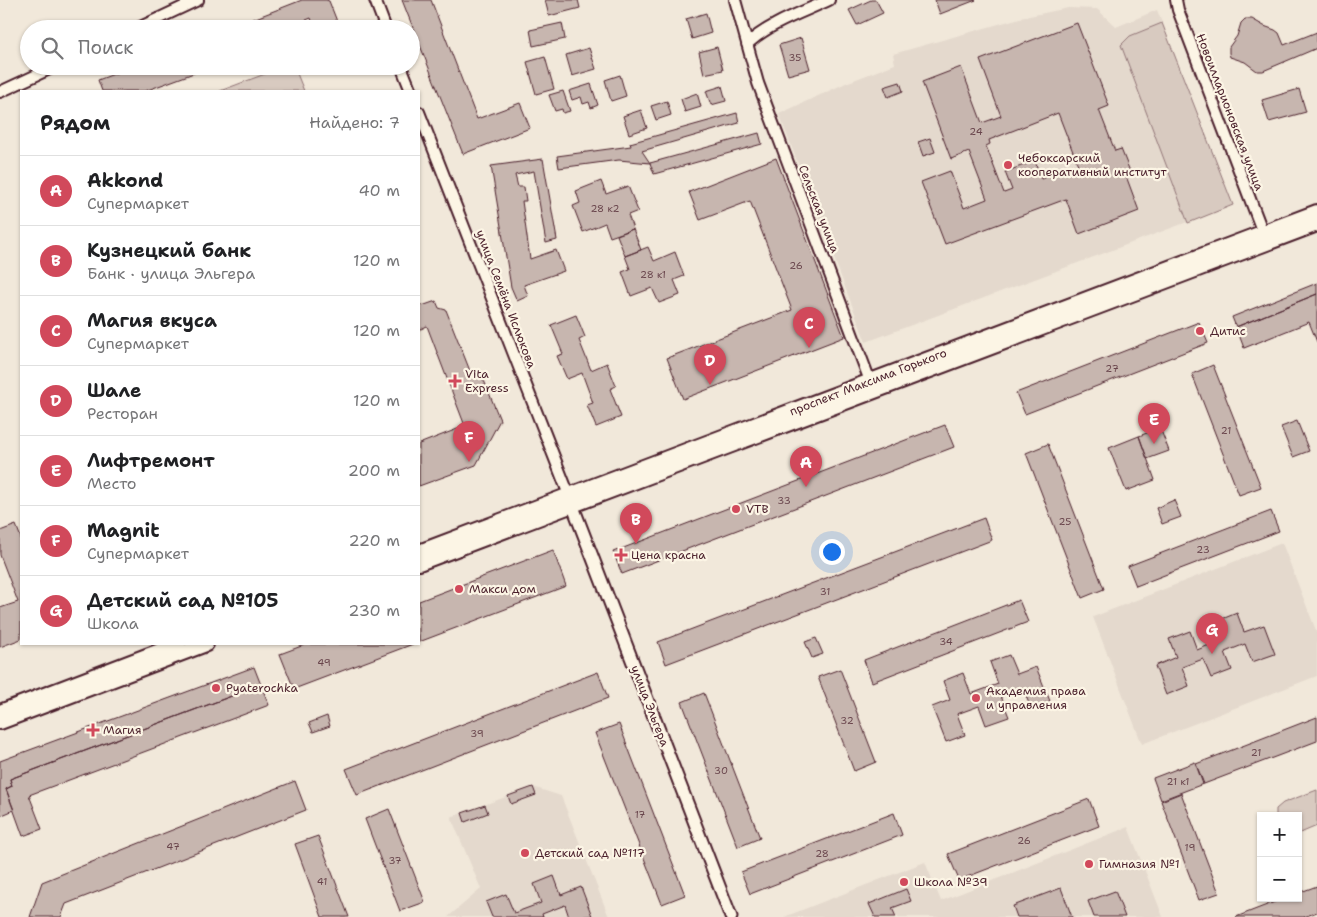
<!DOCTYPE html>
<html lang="ru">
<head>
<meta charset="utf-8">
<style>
  body { margin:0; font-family:"Shantell Sans",sans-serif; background:#f6f6f6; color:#202124 }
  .controls { position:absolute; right:15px; bottom:15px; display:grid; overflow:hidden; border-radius:0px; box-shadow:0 1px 4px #0004 }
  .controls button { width:45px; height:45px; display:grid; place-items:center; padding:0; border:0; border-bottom:1px solid #e0e0e0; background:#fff; color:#202124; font:25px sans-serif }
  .you { position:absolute; left:831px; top:551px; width:18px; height:18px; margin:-12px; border:4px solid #fff; border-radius:50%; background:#1a73e8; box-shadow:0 0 0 8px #1a73e833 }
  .badge { display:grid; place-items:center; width:32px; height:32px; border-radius:50%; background:#d1495b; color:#fff; font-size:16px; font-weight:700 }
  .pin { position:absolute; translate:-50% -41px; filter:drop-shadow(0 1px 2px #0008) }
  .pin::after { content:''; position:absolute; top:26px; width:18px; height:15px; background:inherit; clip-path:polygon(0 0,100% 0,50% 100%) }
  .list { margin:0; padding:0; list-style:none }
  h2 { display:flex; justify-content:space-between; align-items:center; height:65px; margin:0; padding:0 20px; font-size:21px }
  h2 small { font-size:16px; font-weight:400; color:#757577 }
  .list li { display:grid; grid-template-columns:32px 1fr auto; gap:15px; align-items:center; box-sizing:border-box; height:70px; padding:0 20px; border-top:1px solid #e0e0e0 }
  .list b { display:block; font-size:19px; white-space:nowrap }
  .list p { margin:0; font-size:16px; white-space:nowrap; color:#757577 }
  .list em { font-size:16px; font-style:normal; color:#757577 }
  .icon { flex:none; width:28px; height:28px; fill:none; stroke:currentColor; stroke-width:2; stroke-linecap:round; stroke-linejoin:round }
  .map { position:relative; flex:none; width:1317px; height:917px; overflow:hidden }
  .search { position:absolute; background:#fff; box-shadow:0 1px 4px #0004; left:20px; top:20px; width:400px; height:55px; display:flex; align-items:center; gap:12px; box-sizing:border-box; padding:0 18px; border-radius:28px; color:#757577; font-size:19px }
  .panel { position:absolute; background:#fff; box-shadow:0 1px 4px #0004; left:20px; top:90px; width:400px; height:555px; border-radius:0px }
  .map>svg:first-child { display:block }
</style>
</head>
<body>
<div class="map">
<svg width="1317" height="917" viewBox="0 0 1317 917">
  <rect width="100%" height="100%" fill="#f1e8da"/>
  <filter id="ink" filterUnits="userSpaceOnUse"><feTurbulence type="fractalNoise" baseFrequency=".02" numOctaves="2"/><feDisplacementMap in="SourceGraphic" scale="10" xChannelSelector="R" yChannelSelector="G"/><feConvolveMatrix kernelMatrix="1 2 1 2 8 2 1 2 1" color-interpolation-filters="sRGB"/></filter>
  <g filter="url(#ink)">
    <!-- built -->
    <path fill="#e4d9cd" d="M1068,8L1097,9L1116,27L1157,10L1233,205L866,342L779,114L846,83L895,64L893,54L1020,18Z
      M1282,543L1317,633V676L1142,744L1093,617Z
      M533,787L561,796L609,917H448L481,889L451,817Z
      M1128,827L1163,917H784L925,862L941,901Z"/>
    <!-- green -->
    <path fill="#d8cac0" stroke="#917476" d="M1162,23L1233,205L1188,223L1121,45L1130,36Z
      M286,66H294L304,91H220Z
      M1317,790V826L1298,834V816H1276V809L1283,803Z"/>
    <!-- building -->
    <path fill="#c7b6af" stroke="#4a1f2b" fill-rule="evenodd" d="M302,0H326L329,1L340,29H315L311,18L284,29H251L248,21Z
      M402,0H431L477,119L520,103L530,128L463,154Z
      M545,0H578L580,8L549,16Z
      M871,0H876L883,13L857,25L849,10Z
      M935,0H976L940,14Z
      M706,13L711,33L692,39L686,19Z
      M1245,19H1252L1264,26L1275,30L1279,33L1284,45L1317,32V48L1263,71H1257L1245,62L1230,57L1229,53V47L1237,36L1241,23Z
      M562,23L565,39L533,46L530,30Z
      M1077,23L1109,106L1099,110L1115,151L1121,149L1131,174L1126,176L1139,211L1079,234L1066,199L945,244L921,182L950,171L964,208L987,199L969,152L951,159L922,82L961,67L982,123L1001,116L980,60ZM1058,113L1078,165L1041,179L1035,161L1005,172L1012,190L1004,193L986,146L990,144L989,140Z
      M801,38L810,69L788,75L779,45Z
      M717,47L723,70L704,74L699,52Z
      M589,48L596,69L572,76L566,55Z
      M545,57L554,89L536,94L527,62Z
      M135,66H210V67L145,91H102L98,80Z
      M620,75L626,96L611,101L605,80Z
      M900,82L903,91L888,97L884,87Z
      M591,84L598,105L591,108L589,102L583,104L581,97L572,100L569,91Z
      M722,86L726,101L711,105L706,91Z
      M1299,89L1306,112L1269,122L1262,100Z
      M563,91L570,111L563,113L562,109L555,111L549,95Z
      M697,93L701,107L685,112L681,99Z
      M667,101L671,115L656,120L651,106Z
      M641,110L647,128L629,134L623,116Z
      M737,113L739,123L642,151L650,163L619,160L559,168L557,156L631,146L630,143Z
      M759,133L762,144L654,174L650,163Z
      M930,138L935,152L923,156L918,142Z
      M776,158L844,337L683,399L667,358L792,310L750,201L700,220L689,192Z
      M543,159L557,240L546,243L534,171L515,175L518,187H524L526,201H522L530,259L556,250L564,271L524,285L528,296L517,301L511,287L491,166Z
      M601,181L606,194L628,186L638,211L628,215L633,229L610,237L605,223L583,232L573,206L580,203L576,191Z
      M633,229L641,250L625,256L617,235Z
      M648,247L654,261L675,252L684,276L674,280L680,295L659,303L652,288L631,296L622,272L630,269L625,256Z
      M1317,283V294L1236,327L1232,317Z
      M1317,294V342L1309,322L1244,348L1236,327Z
      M436,301L439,308L446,310L472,376L481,373L500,420L476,465L419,486V444L465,426L427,326L419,330V307Z
      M576,315L585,337L579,340L591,370L607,363L616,386L610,389L621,417L596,427L587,405L593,403L582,373L567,379L557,356L563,354L551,325Z
      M1199,322L1208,343L1025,414L1016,393Z
      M1213,365L1261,487L1239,495L1192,374Z
      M1297,421L1309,451L1293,457L1281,427Z
      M945,425L954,447L622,574L613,552Z
      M1160,428L1169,451L1147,459L1139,436Z
      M1139,436L1155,480L1126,491L1109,448Z
      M1048,444L1104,589L1082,598L1026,453Z
      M1174,500L1181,517L1162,524L1156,508Z
      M1271,511L1279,531L1136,586L1128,566Z
      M984,518L992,540L666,664L658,642Z
      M16,525L21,538V639L0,647V608L18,602L0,555V531Z
      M553,550L566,586L419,642V601Z
      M1019,600L1028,622L872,682L864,660Z
      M1237,613L1244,632L1264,625L1275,654L1252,662L1245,644L1225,652L1232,670L1211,678L1203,659L1182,667L1189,686L1166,695L1155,666L1176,657L1169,639L1190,631L1197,650L1224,639L1217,621Z
      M816,638L823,654L812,658L805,642Z
      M307,644H413L294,689L280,654Z
      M1009,655L1017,674L1036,667L1050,701L1031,709L1023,688L1001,696L1009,717L986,725L979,706L957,714L965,735L946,742L932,707L950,700L943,681L963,673L971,694L998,684L990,662Z
      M254,667L261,685L10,779L12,786L6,789L14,810L0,816V761Z
      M840,669L876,762L854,771L818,677Z
      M598,672L608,698L357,795L346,769Z
      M261,685L269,705L29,795L42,829L23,836L6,789L12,786L10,779Z
      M704,693L760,838L738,847L682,702Z
      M327,716L330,726L313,732L309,723Z
      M1317,717V741L1204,784L1196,764Z
      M619,724L685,895L662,904L595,733Z
      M1195,762L1203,784L1161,800L1153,778Z
      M295,781L306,810L66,904L61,917H30L42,882Z
      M533,787L536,795L511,804L508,796Z
      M1181,793L1219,893L1199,900L1161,801Z
      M1089,799L1099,826L959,880L948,854Z
      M485,805L488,813L465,822L462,813Z
      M389,809L425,902L400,911L365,819Z
      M894,813L902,835L750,894L741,872Z
      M318,836L349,917H322L295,844Z
      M554,876L561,895L581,887L592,916L569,917L565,905L542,914L543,917H492L486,902L506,894L514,913L541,903L534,884Z
      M1317,886V912L1304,917H1236L1285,898H1298V893Z
      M1061,888L1072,917H1017L1013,906Z
      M906,889L911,901L892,908L896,917H875L869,904Z
      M1115,891L1125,917H1094L1088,901Z"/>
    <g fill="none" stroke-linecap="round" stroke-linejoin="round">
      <defs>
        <path id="minor" d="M375,0L386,29
          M735,0L758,83L870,381
          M1176,0L1178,10L1263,233
          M136,29L198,0
          M747,44C770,23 801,13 829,0
          M401,66L411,91
          M0,92L56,66
          M419,112L569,495"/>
        <path id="tertiary" d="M572,504L731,917"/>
        <path id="secondary" d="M419,552L1317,212
          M419,563L1317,224
          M0,712L178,644
          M0,722L206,644"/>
      </defs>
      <!-- minor casing -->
      <use href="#minor" stroke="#4a1f2b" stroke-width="14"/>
      <!-- tertiary casing -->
      <use href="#tertiary" stroke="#4a1f2b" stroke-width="15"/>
      <!-- secondary casing -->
      <use href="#secondary" stroke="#4a1f2b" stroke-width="18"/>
      <!-- minor -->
      <use href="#minor" stroke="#fcf5e5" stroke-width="10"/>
      <!-- tertiary -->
      <use href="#tertiary" stroke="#fcf5e5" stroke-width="11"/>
      <!-- secondary -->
      <use href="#secondary" stroke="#fcf5e5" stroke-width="14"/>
    </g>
  </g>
  <!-- markers -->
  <g fill="#d1495b" stroke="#fcf5e5" stroke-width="2">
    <circle cx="1008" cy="165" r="5"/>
    <circle cx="1200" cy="331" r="5"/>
    <path d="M452.5 373.5h5v5h5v5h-5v5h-5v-5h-5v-5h5z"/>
    <circle cx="736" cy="509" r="5"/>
    <path d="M618.5 547.5h5v5h5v5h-5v5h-5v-5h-5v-5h5z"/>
    <circle cx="459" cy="589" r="5"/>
    <circle cx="216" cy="688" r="5"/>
    <circle cx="976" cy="698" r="5"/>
    <path d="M90.5 722.5h5v5h5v5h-5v5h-5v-5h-5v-5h5z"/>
    <circle cx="525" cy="853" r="5"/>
    <circle cx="1089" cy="864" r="5"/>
    <circle cx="904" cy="882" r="5"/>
  </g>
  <g text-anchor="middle" stroke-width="4.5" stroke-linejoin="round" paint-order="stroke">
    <!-- number labels -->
    <g font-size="10" fill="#69454c">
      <text x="795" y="61">35</text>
      <text x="976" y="135">24</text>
      <text x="605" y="212">28 к2</text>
      <text x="796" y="269">26</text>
      <text x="653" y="278">28 к1</text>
      <text x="1112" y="372">27</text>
      <text x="1226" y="434">21</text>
      <text x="784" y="504">33</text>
      <text x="1065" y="525">25</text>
      <text x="1203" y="553">23</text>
      <text x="825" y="595">31</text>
      <text x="946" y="645">34</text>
      <text x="324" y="666">49</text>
      <text x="847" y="724">32</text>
      <text x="477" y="737">39</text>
      <text x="1256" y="756">21</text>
      <text x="721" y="774">30</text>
      <text x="1178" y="785">21 к1</text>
      <text x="640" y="818">17</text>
      <text x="1024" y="844">26</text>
      <text x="173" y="850">47</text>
      <text x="1190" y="851">19</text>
      <text x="822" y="857">28</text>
      <text x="395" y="864">37</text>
      <text x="322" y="885">41</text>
    </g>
    <!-- street labels -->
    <g font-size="12" fill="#4a1f2b" stroke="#fcf5e5">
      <text transform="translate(1230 112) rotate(69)" y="4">Новоилларионовская улица</text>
      <text transform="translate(819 209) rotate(69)" y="4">Сельская улица</text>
      <text transform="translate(506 299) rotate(69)" y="4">улица Семёна Ислюкова</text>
      <text transform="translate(868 382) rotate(-21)" y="4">проспект Максима Горького</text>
      <text transform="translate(650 706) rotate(69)" y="4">улица Эльгера</text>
    </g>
    <!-- poi labels -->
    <g font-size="12" fill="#4a1f2b" stroke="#fcf5e5" text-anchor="start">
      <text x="1018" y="162">Чебоксарский<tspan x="1018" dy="14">кооперативный институт</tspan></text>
      <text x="1210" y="335">Дитис</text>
      <text x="465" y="378">Vita<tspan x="465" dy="14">Express</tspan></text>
      <text x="746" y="513">VTB</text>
      <text x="631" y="559">Цена красна</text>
      <text x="469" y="593">Макси дом</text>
      <text x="226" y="692">Pyaterochka</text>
      <text x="986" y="695">Академия права<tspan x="986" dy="14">и управления</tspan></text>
      <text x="103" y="734">Магия</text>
      <text x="535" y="857">Детский сад №117</text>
      <text x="1099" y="868">Гимназия №1</text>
      <text x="914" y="886">Школа №39</text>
    </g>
  </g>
</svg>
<div class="controls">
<button>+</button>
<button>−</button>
</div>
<div class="you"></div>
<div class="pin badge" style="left:806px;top:487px">A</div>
<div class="pin badge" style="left:636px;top:544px">B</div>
<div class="pin badge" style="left:809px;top:348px">C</div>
<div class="pin badge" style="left:710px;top:385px">D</div>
<div class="pin badge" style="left:1154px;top:444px">E</div>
<div class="pin badge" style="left:469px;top:462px">F</div>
<div class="pin badge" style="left:1212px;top:654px">G</div>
<div class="search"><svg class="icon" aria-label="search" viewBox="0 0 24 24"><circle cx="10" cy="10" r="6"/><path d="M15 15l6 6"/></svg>Поиск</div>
<section class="panel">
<h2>Рядом<small>Найдено: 7</small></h2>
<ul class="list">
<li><span class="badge">A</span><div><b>Akkond</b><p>Супермаркет</p></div><em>40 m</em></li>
<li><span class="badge">B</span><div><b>Кузнецкий банк</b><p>Банк · улица Эльгера</p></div><em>120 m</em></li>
<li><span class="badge">C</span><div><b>Магия вкуса</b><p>Супермаркет</p></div><em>120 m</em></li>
<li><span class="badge">D</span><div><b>Шале</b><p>Ресторан</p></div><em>120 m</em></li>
<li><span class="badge">E</span><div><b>Лифтремонт</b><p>Место</p></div><em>200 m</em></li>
<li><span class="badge">F</span><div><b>Magnit</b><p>Супермаркет</p></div><em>220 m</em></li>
<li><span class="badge">G</span><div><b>Детский сад №105</b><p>Школа</p></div><em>230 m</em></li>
</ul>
</section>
</div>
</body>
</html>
